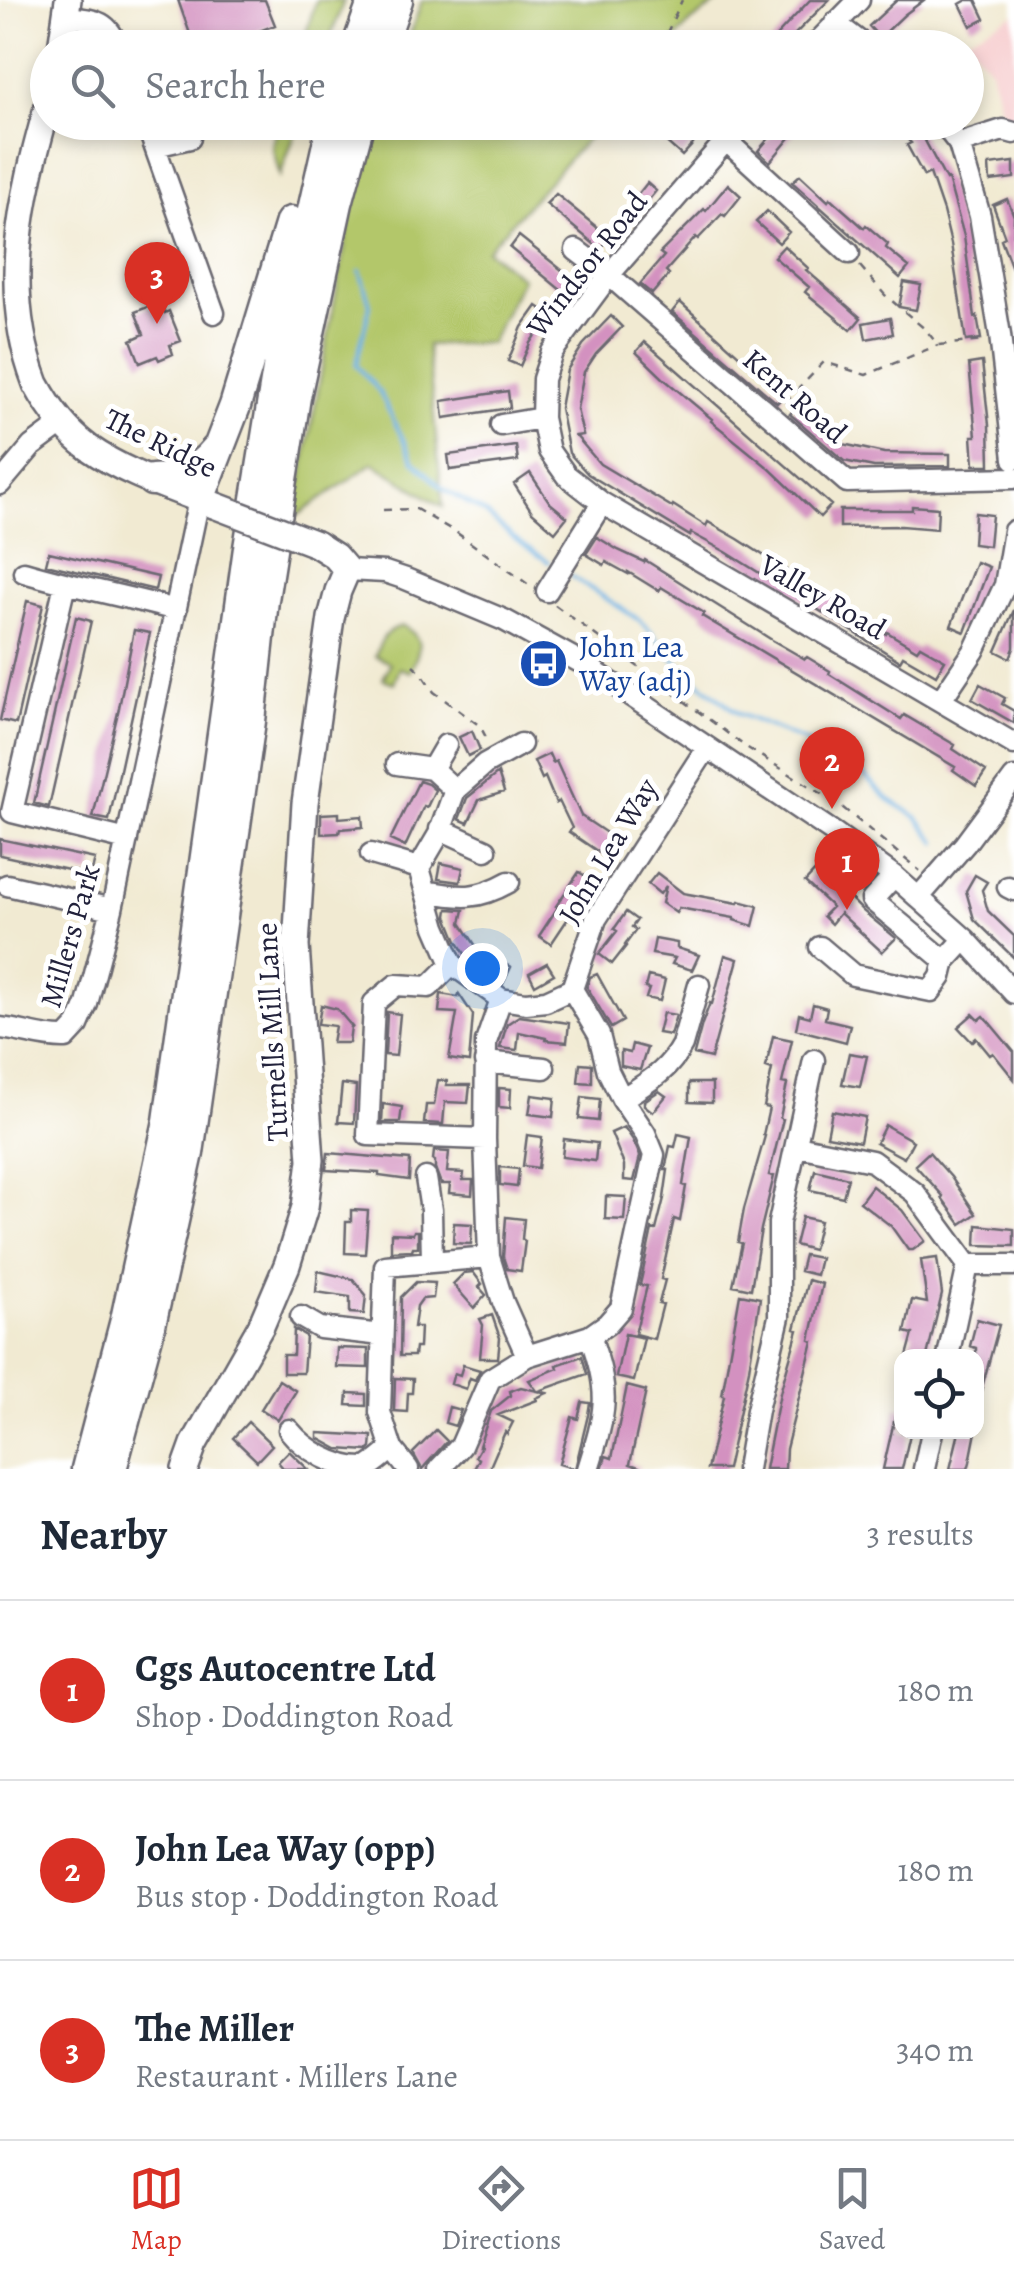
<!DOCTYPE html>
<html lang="en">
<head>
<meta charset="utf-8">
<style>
  body { margin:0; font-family:Alegreya,serif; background:#f2f2f3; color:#1f2937 }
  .controls { position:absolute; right:30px; bottom:30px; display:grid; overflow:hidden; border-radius:20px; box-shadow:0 5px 15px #0003 }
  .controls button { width:90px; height:90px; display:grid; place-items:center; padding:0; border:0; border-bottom:2px solid #e0e1e3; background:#fff; color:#1f2937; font:50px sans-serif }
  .you { position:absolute; left:482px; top:968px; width:35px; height:35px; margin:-25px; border:8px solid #fff; border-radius:50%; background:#1a73e8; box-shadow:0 0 0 15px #1a73e833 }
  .badge { display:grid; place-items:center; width:65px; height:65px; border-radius:50%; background:#d93025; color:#fff; font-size:32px; font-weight:700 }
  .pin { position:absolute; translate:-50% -82px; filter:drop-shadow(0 2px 5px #0008) }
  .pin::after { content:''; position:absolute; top:52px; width:35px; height:30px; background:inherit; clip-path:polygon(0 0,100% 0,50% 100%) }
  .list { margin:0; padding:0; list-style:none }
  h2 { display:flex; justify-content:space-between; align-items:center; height:130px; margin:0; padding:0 40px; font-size:42px }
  h2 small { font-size:32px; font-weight:400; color:#747a83 }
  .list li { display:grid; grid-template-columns:65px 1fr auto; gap:30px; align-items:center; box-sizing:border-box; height:180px; padding:0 40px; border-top:2px solid #e0e1e3 }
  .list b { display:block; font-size:38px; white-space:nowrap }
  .list p { margin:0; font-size:32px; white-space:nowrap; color:#747a83 }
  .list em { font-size:32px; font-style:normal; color:#747a83 }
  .icon { flex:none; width:55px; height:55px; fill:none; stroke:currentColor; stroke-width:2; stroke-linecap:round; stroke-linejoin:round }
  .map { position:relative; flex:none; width:1014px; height:1469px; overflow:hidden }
  .search { position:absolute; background:#fff; box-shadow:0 5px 15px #0003; left:30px; right:30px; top:30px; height:110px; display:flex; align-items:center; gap:25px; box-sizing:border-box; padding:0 35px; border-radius:55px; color:#747a83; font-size:38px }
  .sheet { height:670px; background:#fff }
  nav { display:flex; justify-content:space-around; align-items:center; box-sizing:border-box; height:140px; border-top:2px solid #e0e1e3; background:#fff; font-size:28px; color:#747a83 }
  nav a { display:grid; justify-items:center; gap:5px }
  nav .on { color:#d93025 }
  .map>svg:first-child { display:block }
</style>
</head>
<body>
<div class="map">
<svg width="1014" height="1469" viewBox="0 0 1014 1469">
  <rect width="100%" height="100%" fill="#fff"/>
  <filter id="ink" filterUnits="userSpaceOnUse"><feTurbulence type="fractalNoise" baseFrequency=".01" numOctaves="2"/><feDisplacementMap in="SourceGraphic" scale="20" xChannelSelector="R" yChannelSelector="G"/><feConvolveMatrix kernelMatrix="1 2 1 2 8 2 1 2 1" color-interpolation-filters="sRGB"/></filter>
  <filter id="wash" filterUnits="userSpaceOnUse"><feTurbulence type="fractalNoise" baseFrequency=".0048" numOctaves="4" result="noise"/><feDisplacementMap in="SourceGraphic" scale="40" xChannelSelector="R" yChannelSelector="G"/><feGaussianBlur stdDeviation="2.25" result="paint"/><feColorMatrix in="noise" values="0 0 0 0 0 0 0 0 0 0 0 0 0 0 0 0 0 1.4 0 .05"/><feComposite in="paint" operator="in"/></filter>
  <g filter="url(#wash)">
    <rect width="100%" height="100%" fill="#f1ead2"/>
    <!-- built -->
    <path fill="#f7cfd0" d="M1014,14V121L1002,118L991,70L966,39Z"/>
    <!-- green -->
    <path fill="#b3c76b" stroke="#6a7453" stroke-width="2.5" d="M316,0H344L327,47H302Z
      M422,0H722L691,22L668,47H406Z
      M279,123H299L280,176L272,146Z
      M380,123H601L487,250L522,278L490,343L427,345L443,507L373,463L294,518L353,202Z
      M403,626C427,639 419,652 410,672L400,668L394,683L383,679L390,663L375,656C381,640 385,629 403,626Z"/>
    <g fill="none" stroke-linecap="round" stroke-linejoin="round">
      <!-- stream -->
      <path stroke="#6cb1e2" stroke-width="4" d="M360,271L370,305L356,365L379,391L414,461L442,488L485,513L515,539L549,562
        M571,576L641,621L684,670L739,714L807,742L829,757L854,765L888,799L917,817L937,843"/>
    </g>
    <g id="blocks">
      <!-- building -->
      <path fill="#d391c0" d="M178,0H265L275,25L257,32L263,48H246L242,38L220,48H195Z
        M810,0H829L794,35L797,37L787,48H765Z
        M897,0H924L904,15L880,38L869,26Z
        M967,0H976L985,19L971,26L960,4Z
        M644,122H667L693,144L682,156Z
        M783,122H803L770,162L758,151Z
        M891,122H915L946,180L948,179L964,236L975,317L977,316L981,339L966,341L951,244L943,211L930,173L924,176L907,145L911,143Z
        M1014,162V178L990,181L989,165Z
        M800,175L828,201L830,198L864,228L866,225L888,244L886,248L909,267L900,278L792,182Z
        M647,183L656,191L638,213L629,206Z
        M728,184L741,196L725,216L722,214L698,239L696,237L666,271L669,274L652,294L640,284L664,256L660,253L704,209L706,211Z
        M556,194L610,238L600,249L546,204Z
        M1007,199L1014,216L1013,271L1001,239L1005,237L993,205Z
        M767,211L789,232L779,243L756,222Z
        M519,236L573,279L562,291L510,248Z
        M784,246L808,268L806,270L861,318L851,330L805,292L809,287L774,257Z
        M904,282L921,285L916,310L899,307Z
        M680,302L784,396L777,403L672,312Z
        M155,304L158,310L163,308L165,313L169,311L181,341L170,345L173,354L159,360L157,356L140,363L131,340L144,334L135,312Z
        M537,306L549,314L530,343L520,366L508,361L522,327Z
        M611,316L622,327L596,354L584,372L577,409L583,435L576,436L600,464L672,507L673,505L706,526L708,522L738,539L886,634L887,632L917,650L920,646L945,660L936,675L903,656L900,661L726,552L691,533L690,536L588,474L569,453L560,408L567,370L583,345Z
        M890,318L893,334L866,339L863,323Z
        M645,342L831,505L820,517L770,469L711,421L712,419L664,379L636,352Z
        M982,362L989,425L990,465H974L972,436H976L969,364Z
        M508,391L510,408L444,418L442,401Z
        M800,403L843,444L884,453L950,454V466L874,467L844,461L790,414Z
        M516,446L518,461L450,470L448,455Z
        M530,473L550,503L567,517L555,532L532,512L514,484Z
        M912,506L938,508L937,529L901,526L840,527V510H912Z
        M975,513L992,515L989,546L973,544Z
        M597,537L618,550L644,562L645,560L772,640L805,659L807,657L830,671L829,674L901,719L904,715L955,745L953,749L986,771L976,786L953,770L955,767L702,616L704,613L661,587L659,591L628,572V574L606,562L604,565L586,554Z
        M49,552L158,577L155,590L46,564Z
        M976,562L989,567L965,632L951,626Z
        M27,601L43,605L16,724L0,720Z
        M1014,610V648L1010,658L996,651Z
        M76,617L91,621L49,807L34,803Z
        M134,630L150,633L109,820L93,817L119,708Z
        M980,684L1005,698L1002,704L1014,711V723L972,699Z
        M472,731L480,750L468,756L459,737Z
        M549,754L553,763L556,761L581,816L614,838L603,855L569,832L572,828L559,801L556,803L545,777L542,779L534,761Z
        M498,773L504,792L479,800L468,823L459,819L467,798Z
        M419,781L428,784L435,790L427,807L424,806L405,847L390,840Z
        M339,813V818L362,816L363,827L340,829L339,833L321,834V814Z
        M0,839L95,859L91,875L0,855Z
        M441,863L463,868L460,882L438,879Z
        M819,867L863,911L896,938L882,952L840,913L831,924L823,916L832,907L805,882Z
        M579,872L593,881L551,944L539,936L558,907L556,906Z
        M657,873L683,893L738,903L739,901L758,906L753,926L734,920V918L679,908L676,913L662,903L666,886L660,894L648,884Z
        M975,875L987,882L982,890L988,911L1014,936V958L974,919L966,891Z
        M448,909L464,910L461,923L485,960L477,965L468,959L457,941L447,916Z
        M626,912L637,920L632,927L636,930L625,945L626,946L612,964L599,954L617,931L614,929Z
        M655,939L677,943V948L699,955L692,970L672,964L675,958L652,954Z
        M725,955L738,959L711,1058L694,1054L702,1024L710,1003L712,1004Z
        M495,959L511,967L503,984L488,973Z
        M547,963L554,974L535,985L529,973Z
        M597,974L623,1021L611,1028L587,987L590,977Z
        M648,976L665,980L660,1001L646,998L649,989L645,988Z
        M441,994L458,997L459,994L473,1015L469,1062L449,1059L457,1013L439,1012Z
        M813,1004L827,1008L825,1019L850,1025L846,1042L796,1029L799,1014L810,1017Z
        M321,1005L337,1009L353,1028L351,1027L349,1043H332L335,1026L318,1024Z
        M387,1012L400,1014L396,1056L385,1055Z
        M663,1013L676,1015L670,1035L658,1033Z
        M973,1014L979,1020L984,1016L1014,1052V1079L993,1053L990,1055L976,1038L972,1042L958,1027Z
        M519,1016L569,1023L567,1042L546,1040V1038L519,1032L517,1050L500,1048L507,1024Z
        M773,1036L792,1040L782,1083L787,1084L780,1118L783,1119L769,1175L774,1176L761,1229L751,1289L733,1285L742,1243L738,1242L744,1209L765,1136L763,1135L769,1108L764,1107L772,1069L766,1067Z
        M632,1044L647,1048L640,1070L621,1066V1051L630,1053Z
        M849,1053L867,1056L860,1087L842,1084Z
        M580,1063L592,1064V1083L578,1082Z
        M438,1080L447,1081L446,1085H470L468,1103L445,1102L443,1124L424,1123L426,1105H434Z
        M689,1083H712V1103L689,1102Z
        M342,1084L356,1086L354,1123L338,1122Z
        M499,1088L511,1089L510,1108L499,1107Z
        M659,1091L666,1096L653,1112L644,1105V1101Z
        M532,1095L555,1098L553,1117L529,1114Z
        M582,1097L600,1099L598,1121L579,1119Z
        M383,1104L402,1107L400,1122H382Z
        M832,1111L865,1117L860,1142L827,1136Z
        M885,1125L913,1141L904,1158L876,1143Z
        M624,1127L633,1140L640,1156L634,1181L624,1180V1165L611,1133Z
        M678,1134L691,1137L683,1185L686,1186L680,1221L674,1219L666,1256L661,1279L665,1280L659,1303L663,1304L654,1339L635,1334L647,1286L640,1285L652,1229L656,1230L664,1198L668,1170H665L670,1146L675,1147Z
        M527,1135L542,1137L538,1168L523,1166Z
        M564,1139L597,1143L595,1161L562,1157Z
        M434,1151L449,1152L447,1172L464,1173L463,1180H473L472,1195L449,1193L450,1184H441L435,1168V1161L433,1160Z
        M929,1152L951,1177L976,1214L961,1224L942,1198L943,1196L915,1165Z
        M328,1153L410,1160L409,1180L379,1176V1173L326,1170Z
        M500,1167L519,1169L517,1187L500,1185Z
        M815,1170L848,1178L843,1197L810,1190Z
        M872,1186L902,1210L925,1241L913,1250H908L891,1226L860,1202Z
        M606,1196L626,1197L624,1220L605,1219Z
        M351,1210L368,1211L365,1254L345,1253L346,1222H351Z
        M506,1217L524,1219L522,1239L525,1241L521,1271L507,1269L503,1257Z
        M802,1217L820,1221L813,1250L795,1245Z
        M454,1223L472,1224L471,1244L453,1243Z
        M977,1225L1014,1229V1246L976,1245Z
        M414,1231H418V1247H413L412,1250L391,1251V1233L413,1234Z
        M804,1255L820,1258L816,1275L800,1271Z
        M937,1258L942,1294L927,1356H907L913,1334L905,1332L912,1300L927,1303L921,1260Z
        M318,1271L353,1279L366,1295L364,1314L350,1313V1297L316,1292Z
        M473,1272L482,1284L479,1287L486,1295L474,1308L453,1284L464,1273Z
        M808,1280L822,1284L810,1340L813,1341L786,1449L785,1469H765L780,1393L798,1330L795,1329Z
        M416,1282L435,1283L433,1298L422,1299L417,1306L414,1327H420L419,1348H415L414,1356H400L401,1297Z
        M740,1294L760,1298L749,1369L727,1469H707L724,1396L722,1395Z
        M492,1315L500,1338L498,1358H480L483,1325L480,1319Z
        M977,1319L999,1325L981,1391H976V1348L970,1346Z
        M294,1329L306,1336L303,1373H283V1355H293Z
        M625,1334L644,1338L634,1381L616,1377Z
        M337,1348L368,1349V1368L336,1367Z
        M582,1356L587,1374L539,1391L547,1393L536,1398L537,1400L498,1415L513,1422L507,1434L505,1432L489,1469H474L479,1459L475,1457L481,1446H479L491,1411L511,1395L510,1391L521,1387L537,1391L529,1380L558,1368L557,1365Z
        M463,1365L480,1370L475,1380L470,1378L466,1389L451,1384L454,1373L460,1375Z
        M395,1378L413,1379L412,1393H408L407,1412L394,1411Z
        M279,1380L296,1391L278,1420L261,1409Z
        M627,1386L646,1391L630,1464L639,1467L638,1469H602L606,1456L612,1458Z
        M348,1393L366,1394V1406L347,1405Z
        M582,1402L590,1403L588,1415L575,1469L559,1464L572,1417L578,1419Z
        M449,1407L461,1410L455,1426L445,1423Z
        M897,1408H902V1432L910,1434L902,1469H883Z
        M248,1422L272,1445L257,1461L233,1438Z
        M436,1430L447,1441L422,1469L413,1453Z
        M959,1432H976L970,1462L968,1469H950Z
        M318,1433L372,1436L371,1448L368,1451L338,1449L318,1438Z
        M289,1451L308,1469H284L278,1462Z"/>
    </g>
  </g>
  <g filter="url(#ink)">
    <use href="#blocks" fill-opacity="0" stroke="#6a6870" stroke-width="2.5"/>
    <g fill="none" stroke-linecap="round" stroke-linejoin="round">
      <defs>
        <path id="minor" d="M66,17C94,20 108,19 118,48
          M835,23L868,48
          M812,48L859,0
          M146,122L214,313
          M706,122L849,253
          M742,122L609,275L552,352L543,379L542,418L549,451L566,475L602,503L1014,744
          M942,122L959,144L980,216L1000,335L1014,459
          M959,144L1003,130L1014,133
          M155,146L190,138L188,122
          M576,250L609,275L847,482L1014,478
          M501,425L542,418
          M0,484L32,446L63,423
          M347,570L385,572L406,579L504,620L582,663L836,834L894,876L965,939L1014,993
          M24,572C74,587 125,596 176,610
          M65,584L12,812L127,840
          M547,591L602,503
          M941,700L974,651L1005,585L1014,531
          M521,744L485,764L455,790L439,834L419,868L436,927L452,964L501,999L526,1003L546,1001L572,989
          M397,764L432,769L455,790
          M432,769L446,745
          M440,829L486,850
          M371,854L419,868
          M894,876L872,900L945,961
          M7,885L112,909
          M1008,887L1014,890
          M426,891C461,898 477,900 509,882
          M919,897L965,844L1014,778
          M820,947L853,975L931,991L941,977L945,961L965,939
          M452,964L429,987L396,985L374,1003L368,1135L485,1139
          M0,1028C22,1030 44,1039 66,1038L78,1025L87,1004L112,909L199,499
          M485,1062L544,1068
          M622,1099C647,1082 667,1073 682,1045L699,985
          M797,1146L872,1161L915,1193L968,1265
          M426,1178L431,1210L432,1262
          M489,1257L503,1302L527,1356
          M301,1317L320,1328L382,1335
          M948,1356L968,1265H1014
          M289,1430C305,1450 337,1469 366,1468C374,1465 385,1454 392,1449
          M408,1469L392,1449L380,1412L385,1266L489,1257L485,1139L486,1042L501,999
          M439,1469L461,1446L490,1379L527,1356L590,1336L607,1324L621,1308L654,1155L645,1133L622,1099L608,1071L599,1035L572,989L596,919L706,749
          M588,1469C606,1411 611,1394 590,1336
          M747,1469L757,1410L779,1317V1223L814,1060
          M924,1469L932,1432"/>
        <path id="major" d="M61,48L68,0
          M48,105C21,200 0,290 36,384C49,408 67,432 89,448C126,474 172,488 214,505
          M185,1469L194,1444L261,1326L287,1265L305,1207L311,1160L296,946L305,803L331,618L338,591L347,570L335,556L316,544"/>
        <path id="highway" d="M357,48L374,0
          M380,48L397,0
          M152,480C178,479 198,472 215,451
          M199,499L235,406L291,222
          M87,1469L126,1320L169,1121L249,548L280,357L333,122
          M111,1469L150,1325L188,1153L250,721L263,600L295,397L337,203L359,122"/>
      </defs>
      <!-- minor casing -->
      <use href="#minor" stroke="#6a6870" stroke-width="25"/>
      <!-- major casing -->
      <use href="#major" stroke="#6a6870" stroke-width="30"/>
      <!-- highway casing -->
      <use href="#highway" stroke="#6a6870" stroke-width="35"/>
      <!-- path -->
      <path stroke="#6a6870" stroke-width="2.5" stroke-dasharray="8 8" stroke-linecap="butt" d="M660,48L682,0
        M860,266L885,295L926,330L938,345L984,341
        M785,403L824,362L866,375L938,345
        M383,510L416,509L457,533L529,585
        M555,605L746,747L837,803L920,871
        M413,665L420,671L434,692L480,726L488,741"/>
      <!-- minor -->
      <use href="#minor" stroke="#fff" stroke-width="20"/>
      <!-- major -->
      <use href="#major" stroke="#fff" stroke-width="25"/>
      <!-- highway -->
      <use href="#highway" stroke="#fff" stroke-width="30"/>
      <defs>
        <path id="major-bridge" d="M214,505L316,544"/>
      </defs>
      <!-- major-bridge casing -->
      <use href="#major-bridge" stroke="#6a6870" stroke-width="30" stroke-linecap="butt"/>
      <!-- major-bridge -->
      <use href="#major-bridge" stroke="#fff" stroke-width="25"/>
    </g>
  </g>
  <!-- icons -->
  <defs>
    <symbol id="bus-disc" viewBox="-11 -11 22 22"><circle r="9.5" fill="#1a4fb4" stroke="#fff"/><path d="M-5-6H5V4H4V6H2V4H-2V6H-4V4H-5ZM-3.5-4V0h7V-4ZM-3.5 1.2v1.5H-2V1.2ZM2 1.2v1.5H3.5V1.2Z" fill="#fff"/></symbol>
  </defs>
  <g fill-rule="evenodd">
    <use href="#bus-disc" x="516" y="636" width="55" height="55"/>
  </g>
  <g text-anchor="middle" stroke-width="10" stroke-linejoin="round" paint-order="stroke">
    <!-- street labels -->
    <g font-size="30" fill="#22223b" stroke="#fff">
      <text transform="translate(587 264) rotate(-52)" y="10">Windsor Road</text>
      <text transform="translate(795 396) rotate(41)" y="10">Kent Road</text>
      <text transform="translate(161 443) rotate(26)" y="10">The Ridge</text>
      <text transform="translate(823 597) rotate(30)" y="10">Valley Road</text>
      <text transform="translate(608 851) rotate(-59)" y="10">John Lea Way</text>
      <text transform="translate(70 936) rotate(-74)" y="10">Millers Park</text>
      <text transform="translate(272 1032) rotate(-93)" y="10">Turnells Mill Lane</text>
    </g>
    <!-- transit labels -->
    <g font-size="30" fill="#164399" stroke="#fff" text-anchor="start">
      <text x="579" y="657">John Lea<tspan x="579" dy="34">Way (adj)</tspan></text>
    </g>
  </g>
</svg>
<div class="controls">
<button><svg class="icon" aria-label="locate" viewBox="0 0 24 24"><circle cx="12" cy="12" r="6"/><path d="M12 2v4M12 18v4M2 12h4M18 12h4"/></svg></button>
</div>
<div class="you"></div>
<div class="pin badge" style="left:847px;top:910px">1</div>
<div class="pin badge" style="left:832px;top:809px">2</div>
<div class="pin badge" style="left:157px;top:324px">3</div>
<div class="search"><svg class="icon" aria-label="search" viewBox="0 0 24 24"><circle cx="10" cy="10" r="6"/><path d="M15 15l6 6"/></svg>Search here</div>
</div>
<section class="sheet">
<h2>Nearby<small>3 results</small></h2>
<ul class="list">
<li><span class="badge">1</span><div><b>Cgs Autocentre Ltd</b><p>Shop · Doddington Road</p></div><em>180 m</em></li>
<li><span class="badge">2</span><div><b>John Lea Way (opp)</b><p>Bus stop · Doddington Road</p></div><em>180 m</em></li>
<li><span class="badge">3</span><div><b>The Miller</b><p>Restaurant · Millers Lane</p></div><em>340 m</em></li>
</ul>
</section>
<nav>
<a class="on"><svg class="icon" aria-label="map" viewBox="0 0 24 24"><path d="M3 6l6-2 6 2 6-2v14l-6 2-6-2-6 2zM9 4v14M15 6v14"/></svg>Map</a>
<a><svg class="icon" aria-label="directions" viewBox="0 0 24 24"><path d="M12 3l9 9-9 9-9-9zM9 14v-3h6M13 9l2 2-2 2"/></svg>Directions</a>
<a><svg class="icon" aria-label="saved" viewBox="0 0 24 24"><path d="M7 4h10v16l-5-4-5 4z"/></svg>Saved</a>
</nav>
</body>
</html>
